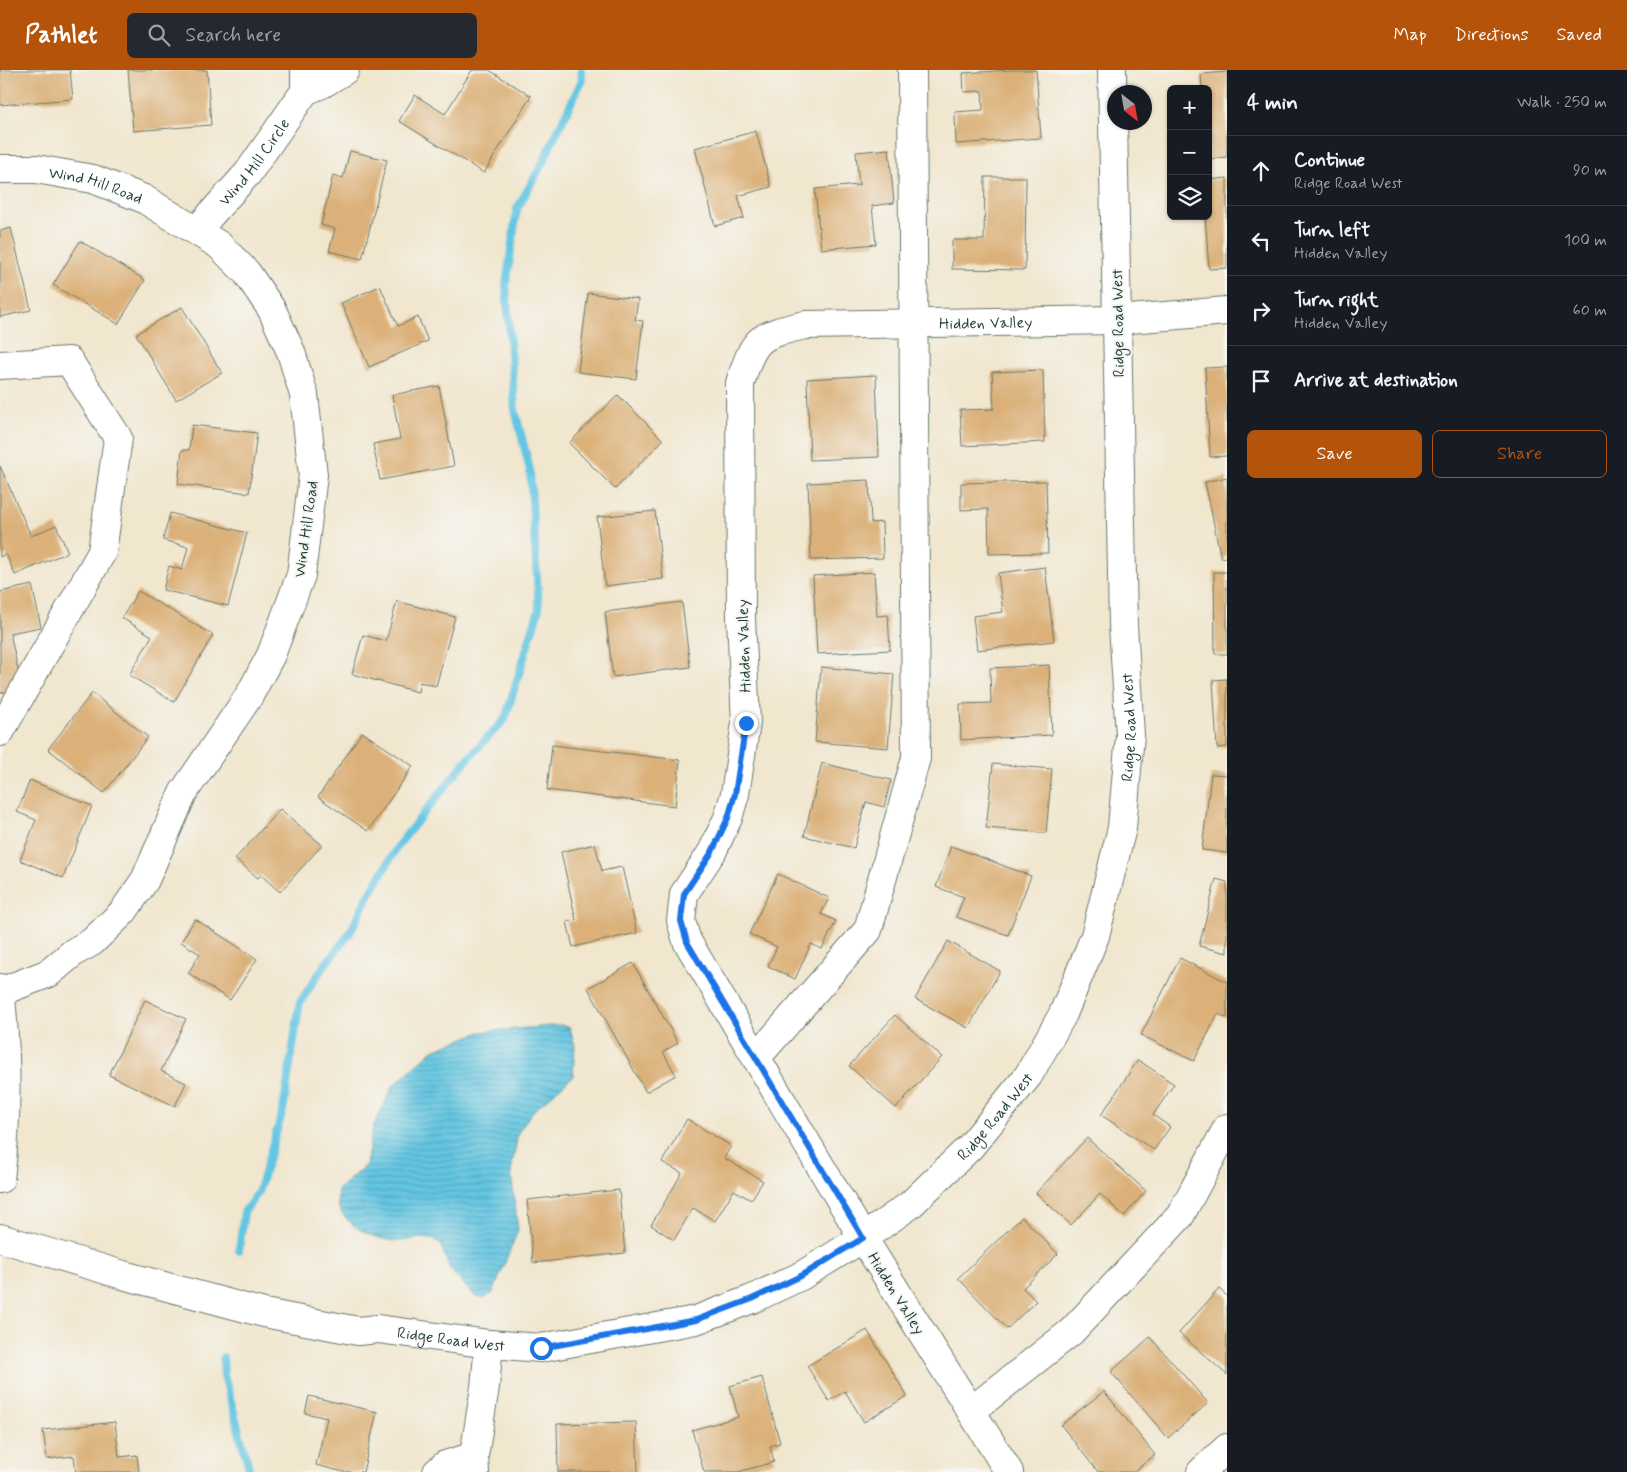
<!DOCTYPE html>
<html lang="en">
<head>
<meta charset="utf-8">
<style>
  body { margin:0; font-family:Mynerve,sans-serif; background:#242831; color:#f1f3f6 }
  .controls { position:absolute; right:15px; top:15px; display:grid; overflow:hidden; border-radius:8px; box-shadow:0 1px 4px #0004 }
  .controls button { width:45px; height:45px; display:grid; place-items:center; padding:0; border:0; border-bottom:1px solid #363941; background:#171b24; color:#f1f3f6; font:25px sans-serif }
  .compass { position:absolute; left:1107px; top:15px; width:45px; height:45px; border-radius:50%; background:#171b24; box-shadow:0 1px 4px #0004; rotate:149deg }
  .stop { position:absolute; width:15px; height:15px; margin:-11px; border:4px solid #1a73e8; border-radius:50%; background:#fff }
  .stop.end { background:#1a73e8; border-color:#fff; box-shadow:0 1px 5px #0008 }
  .list { margin:0; padding:0; list-style:none }
  h2 { display:flex; justify-content:space-between; align-items:center; height:65px; margin:0; padding:0 20px; font-size:21px }
  h2 small { font-size:16px; font-weight:400; color:#9ea1a6 }
  .list li { display:grid; grid-template-columns:32px 1fr auto; gap:15px; align-items:center; box-sizing:border-box; height:70px; padding:0 20px; border-top:1px solid #363941 }
  .list b { display:block; font-size:19px; white-space:nowrap }
  .list p { margin:0; font-size:16px; white-space:nowrap; color:#9ea1a6 }
  .list em { font-size:16px; font-style:normal; color:#9ea1a6 }
  .actions { display:flex; gap:10px; padding:15px 20px }
  .actions a { flex:1; padding:11px 0; border:1px solid #b45309; border-radius:8px; text-align:center; font-size:18px; color:#b45309 }
  .actions .main { background:#b45309; color:#fff }
  .icon { flex:none; width:28px; height:28px; fill:none; stroke:currentColor; stroke-width:2; stroke-linecap:round; stroke-linejoin:round }
  .map { position:relative; flex:none; width:1227px; height:1402px; overflow:hidden }
  header { display:flex; align-items:center; gap:30px; box-sizing:border-box; height:70px; padding:0 25px; background:#b45309; color:#fff }
  header strong { font-size:24px }
  nav { display:flex; gap:28px; margin-inline-start:auto; font-size:18px }
  .search { width:350px; height:45px; background:#242831; display:flex; align-items:center; gap:12px; box-sizing:border-box; padding:0 18px; border-radius:8px; color:#9ea1a6; font-size:19px }
  main { display:flex }
  aside { flex:1; background:#171b24 }
  .map>svg:first-child { display:block }
</style>
</head>
<body>
<header>
<strong>Pathlet</strong>
<div class="search"><svg class="icon" aria-label="search" viewBox="0 0 24 24"><circle cx="10" cy="10" r="6"/><path d="M15 15l6 6"/></svg>Search here</div>
<nav><a>Map</a><a>Directions</a><a>Saved</a></nav>
</header>
<main>
<div class="map">
<svg width="1227" height="1402" viewBox="0 0 1227 1402">
  <defs>
    <pattern id="water-rules" width="6" height="5" patternUnits="userSpaceOnUse" patternTransform="scale(1.25)"><rect width="6" height="5" fill="#64c6e2"/><path d="M0 2.5h6" fill="none" stroke="#52a2b8"/></pattern>
  </defs>
  <rect width="100%" height="100%" fill="#f6f6f2"/>
  <filter id="ink" filterUnits="userSpaceOnUse"><feTurbulence type="fractalNoise" baseFrequency=".02" numOctaves="2"/><feDisplacementMap in="SourceGraphic" scale="10" xChannelSelector="R" yChannelSelector="G"/><feConvolveMatrix kernelMatrix="1 2 1 2 8 2 1 2 1" color-interpolation-filters="sRGB"/></filter>
  <filter id="wash" filterUnits="userSpaceOnUse"><feTurbulence type="fractalNoise" baseFrequency=".0096" numOctaves="4" result="noise"/><feDisplacementMap in="SourceGraphic" scale="20" xChannelSelector="R" yChannelSelector="G"/><feGaussianBlur stdDeviation="1.12" result="paint"/><feColorMatrix in="noise" values="0 0 0 0 0 0 0 0 0 0 0 0 0 0 0 0 0 1.4 0 .05"/><feComposite in="paint" operator="in"/></filter>
  <g filter="url(#wash)">
    <rect width="100%" height="100%" fill="#f1e6ce"/>
    <!-- water -->
    <path fill="url(#water-rules)" stroke="#42828b" d="M561,955L570,958L575,976L573,1006L532,1042L518,1063L511,1102L518,1160L493,1223L485,1228L476,1227L450,1200L440,1173C423,1164 416,1170 399,1171C377,1171 349,1158 339,1138C337,1134 338,1124 338,1119L366,1095L373,1057L393,1016L433,980L480,962Z"/>
    <g fill="none" stroke-linecap="round" stroke-linejoin="round">
      <!-- stream -->
      <path stroke="#64c6e2" stroke-width="8" d="M239,1180L244,1142L258,1123L283,1040L300,932L324,896L350,863L366,830L399,774L465,692L505,649L539,539L530,400L515,340L506,215L517,139L542,94L582,10L581,0
        M223,1287L224,1305L250,1402"/>
    </g>
    <g id="blocks">
      <!-- building -->
      <path fill="#dbb179" d="M0,0H70L73,29L0,35Z
        M128,0H207L211,55L133,61Z
        M472,0H489L531,26L484,103L399,51L415,25L445,44Z
        M1011,0H1036L1041,68L956,74L955,42L983,40L982,21L964,22L963,3Z
        M1227,2V87L1209,89L1208,19H1202L1201,4Z
        M756,61L771,117L738,126L744,148L715,156L695,78Z
        M889,79L894,133L872,136L876,174L821,179L815,119L859,115L856,82Z
        M350,81L387,90L362,189L329,181L335,159L321,155L333,105L343,108Z
        M985,107H1026L1025,200L952,199V170H984Z
        M1227,108V198L1209,199L1205,146H1208V110Z
        M11,158L31,240L0,247V161Z
        M80,171L145,210L118,254L53,215Z
        M380,216L398,256L418,247L428,271L369,297L341,233Z
        M588,223L638,229L635,250L643,251L636,309L578,302Z
        M182,237L222,303L176,330L136,264Z
        M1227,297V386L1210,387L1205,298Z
        M1043,300L1045,372L962,376L960,340L994,339L992,302Z
        M876,305L879,387L810,390L807,309Z
        M439,316L454,396L380,410L373,374L400,369L392,325Z
        M618,325L663,370L615,419L569,373Z
        M192,355L257,363L249,423L178,414L182,380H189Z
        M0,396L31,466L56,455L68,482L15,505L6,484L0,487Z
        M1227,407V487L1221,488L1205,412Z
        M869,410L871,453L882,452L883,488L811,490L808,413Z
        M1046,411L1048,483L989,484L988,439L961,440V413Z
        M655,441L663,509L605,516L597,447Z
        M170,443L247,463L228,536L163,520L169,496L182,500L188,477L163,470Z
        M1045,497L1054,571L977,580L973,546L1003,542L998,503Z
        M874,502L877,546L888,545L890,580L817,584L813,506Z
        M1214,502H1227V584H1215Z
        M32,515L41,557L10,563L22,618L0,623V522Z
        M138,521L213,565L174,632L129,605L152,566L122,548Z
        M397,531L455,547L436,616L420,612L418,622L352,604L363,565L386,571Z
        M682,532L690,597L613,607L605,542Z
        M1049,595L1052,665L961,670L960,634L991,633L990,598Z
        M821,597L894,604L888,678L815,672Z
        M1227,609V677L1217,678L1213,610Z
        M92,623L148,667L104,723L48,679Z
        M362,662L413,696L368,761L318,727Z
        M552,675L680,690L675,736L547,720Z
        M822,693L891,710L884,737L866,732L854,778L804,766Z
        M993,694L1052,699L1046,763L986,758Z
        M1211,704L1227,705V783L1202,780Z
        M30,710L92,736L63,808L20,790L36,750L17,742Z
        M280,739L322,775L280,822L261,805L258,808L235,789Z
        M595,774L602,801L622,797L637,863L573,877L567,852L576,850L561,782Z
        M951,776L1031,806L1008,865L956,847L964,827L936,817Z
        M778,804L829,828L821,844L836,851L822,879L811,874L795,909L768,896L777,877L749,864Z
        M1216,809L1227,812V883L1199,876Z
        M195,849L257,889L230,930L188,903L200,884L181,872Z
        M948,871L1000,901L968,958L915,929Z
        M1180,888L1227,912V948L1218,944L1194,991L1141,965Z
        M633,893L678,973L663,982L676,1005L646,1022L588,918Z
        M145,930L186,949L161,1001L186,1013L175,1036L109,1005Z
        M895,945L942,987L896,1038L849,996Z
        M1138,990L1174,1014L1153,1045L1170,1057L1154,1080L1101,1045Z
        M687,1049L731,1076L724,1088L763,1111L751,1130L734,1120L715,1151L693,1138L674,1170L651,1155L682,1103L662,1092Z
        M1087,1068L1146,1121L1124,1146L1100,1124L1071,1155L1036,1123Z
        M619,1120L625,1183L533,1193L527,1130Z
        M1022,1147L1058,1184L1023,1218L1036,1231L1007,1259L958,1208Z
        M1219,1219L1227,1226V1305L1179,1263Z
        M867,1260L907,1326L864,1352L845,1321L829,1331L807,1296Z
        M1150,1267L1208,1333L1168,1368L1111,1302Z
        M762,1307L780,1373L770,1376L774,1392L738,1402H704L692,1360L738,1347L730,1316Z
        M1104,1321L1155,1385L1133,1402H1098L1061,1355Z
        M309,1326L377,1342L363,1402H344L316,1395L327,1348L305,1343Z
        M115,1352L119,1387L137,1385L139,1402H76L74,1386L47,1389L43,1360Z
        M636,1352L638,1402H558L557,1354Z"/>
    </g>
  </g>
  <g filter="url(#ink)">
    <use href="#blocks" fill-opacity="0" stroke="#68786a" stroke-width="1"/>
    <g fill="none" stroke-linecap="round" stroke-linejoin="round">
      <defs>
        <g id="minor">
          <path d="M305,0V21L322,14L345,0"/>
          <path id="s1" d="M0,99H36L93,109L144,129L219,175L247,203L272,240L291,282L304,325L313,405L301,505L271,585L249,626L183,723L145,810L123,842L92,872L74,882L49,903L0,922"/>
          <path id="s2" d="M197,160L248,103L305,21"/>
          <path d="M0,295L69,291L118,368L102,482L0,662"/>
          <path d="M0,918C7,982 8,1046 0,1109"/>
          <path d="M756,988L868,860L916,688L912,0"/>
          <path id="s3" d="M0,1168L123,1205L264,1243L358,1261L378,1259L489,1274L541,1278L696,1250L752,1229L801,1206L863,1168L910,1135L970,1077L1028,1006L1063,944L1095,866L1122,758L1130,665L1123,555L1112,0"/>
          <path d="M971,1341L1071,1262L1180,1146L1227,1058"/>
          <path d="M474,1386L485,1317L489,1274"/>
          <path d="M437,1402L445,1395L474,1386L475,1402"/>
          <path id="s4" d="M1009,1402L863,1168L687,871L681,851L684,824L712,782L728,748L735,724L746,653L741,548L740,313C755,267 757,266 805,255L1117,250L1227,241"/>
          <path d="M1201,1402L1227,1378"/>
        </g>
      </defs>
      <!-- minor casing -->
      <use href="#minor" stroke="#68786a" stroke-width="30"/>
      <!-- minor -->
      <use href="#minor" stroke="#fff" stroke-width="28"/>
    </g>
  </g>
  <g fill="none" stroke-linecap="round" stroke-linejoin="round" filter="url(#ink)">
    <!-- route -->
    <path stroke="#1a73e8" stroke-width="6" d="M541,1278L696,1250L752,1229L801,1206L863,1168L687,872L681,851L684,824L712,782L728,748L735,724L746,653"/>
  </g>
  <g text-anchor="middle" stroke-width="4" stroke-linejoin="round" paint-order="stroke">
    <!-- street labels -->
    <g font-size="16" fill="#1f3d34" stroke="#f6f6f2">
      <text dy="6" stroke="none"><textPath href="#s2" startOffset="89">Wind Hill Circle</textPath></text>
      <text dy="6" stroke="none"><textPath href="#s1" startOffset="98">Wind Hill Road</textPath></text>
      <text dy="6" stroke="none"><textPath href="#s4" startOffset="1470">Hidden Valley</textPath></text>
      <text transform="translate(1117 253) rotate(-91)" y="6">Ridge Road West</text>
      <text transform="translate(305 459) rotate(-82)" y="6">Wind Hill Road</text>
      <text transform="translate(743 576) rotate(-92)" y="6">Hidden Valley</text>
      <text dy="6" stroke="none"><textPath href="#s3" startOffset="1499">Ridge Road West</textPath></text>
      <text dy="6" stroke="none"><textPath href="#s3" startOffset="1079">Ridge Road West</textPath></text>
      <text transform="translate(897 1223) rotate(58)" y="6">Hidden Valley</text>
      <text dy="6" stroke="none"><textPath href="#s3" startOffset="464">Ridge Road West</textPath></text>
    </g>
  </g>
</svg>
<div class="controls">
<button>+</button>
<button>−</button>
<button><svg class="icon" aria-label="layers" viewBox="0 0 24 24"><path d="M12 4l9 5-9 5-9-5zM3 14l9 5 9-5"/></svg></button>
</div>
<svg class="compass" viewBox="-18 -18 36 36"><path d="M0-13l5 13h-10z" fill="#e53935"/><path d="M0 13l5-13h-10z" fill="#9ea1a6"/></svg>
<div class="stop" style="left:541px;top:1278px"></div>
<div class="stop end" style="left:746px;top:653px"></div>
</div>
<aside>
<h2>4 min<small>Walk · 250 m</small></h2>
<ul class="list">
<li><svg class="icon" aria-label="ahead" viewBox="0 0 24 24"><path d="M12 20V5M6 11l6-6 6 6"/></svg><div><b>Continue</b><p>Ridge Road West</p></div><em>90 m</em></li>
<li><svg class="icon" aria-label="left" viewBox="0 0 24 24"><path d="M17 20v-9H6M10 6l-5 5 5 5"/></svg><div><b>Turn left</b><p>Hidden Valley</p></div><em>100 m</em></li>
<li><svg class="icon" aria-label="right" viewBox="0 0 24 24"><path d="M7 20v-9h11M14 6l5 5-5 5"/></svg><div><b>Turn right</b><p>Hidden Valley</p></div><em>60 m</em></li>
<li><svg class="icon" aria-label="arrive" viewBox="0 0 24 24"><path d="M6 21V4h12l-3 4 3 4H6"/></svg><div><b>Arrive at destination</b></div></li>
</ul>
<div class="actions"><a class="main">Save</a><a>Share</a></div>
</aside>
</main>
</body>
</html>
